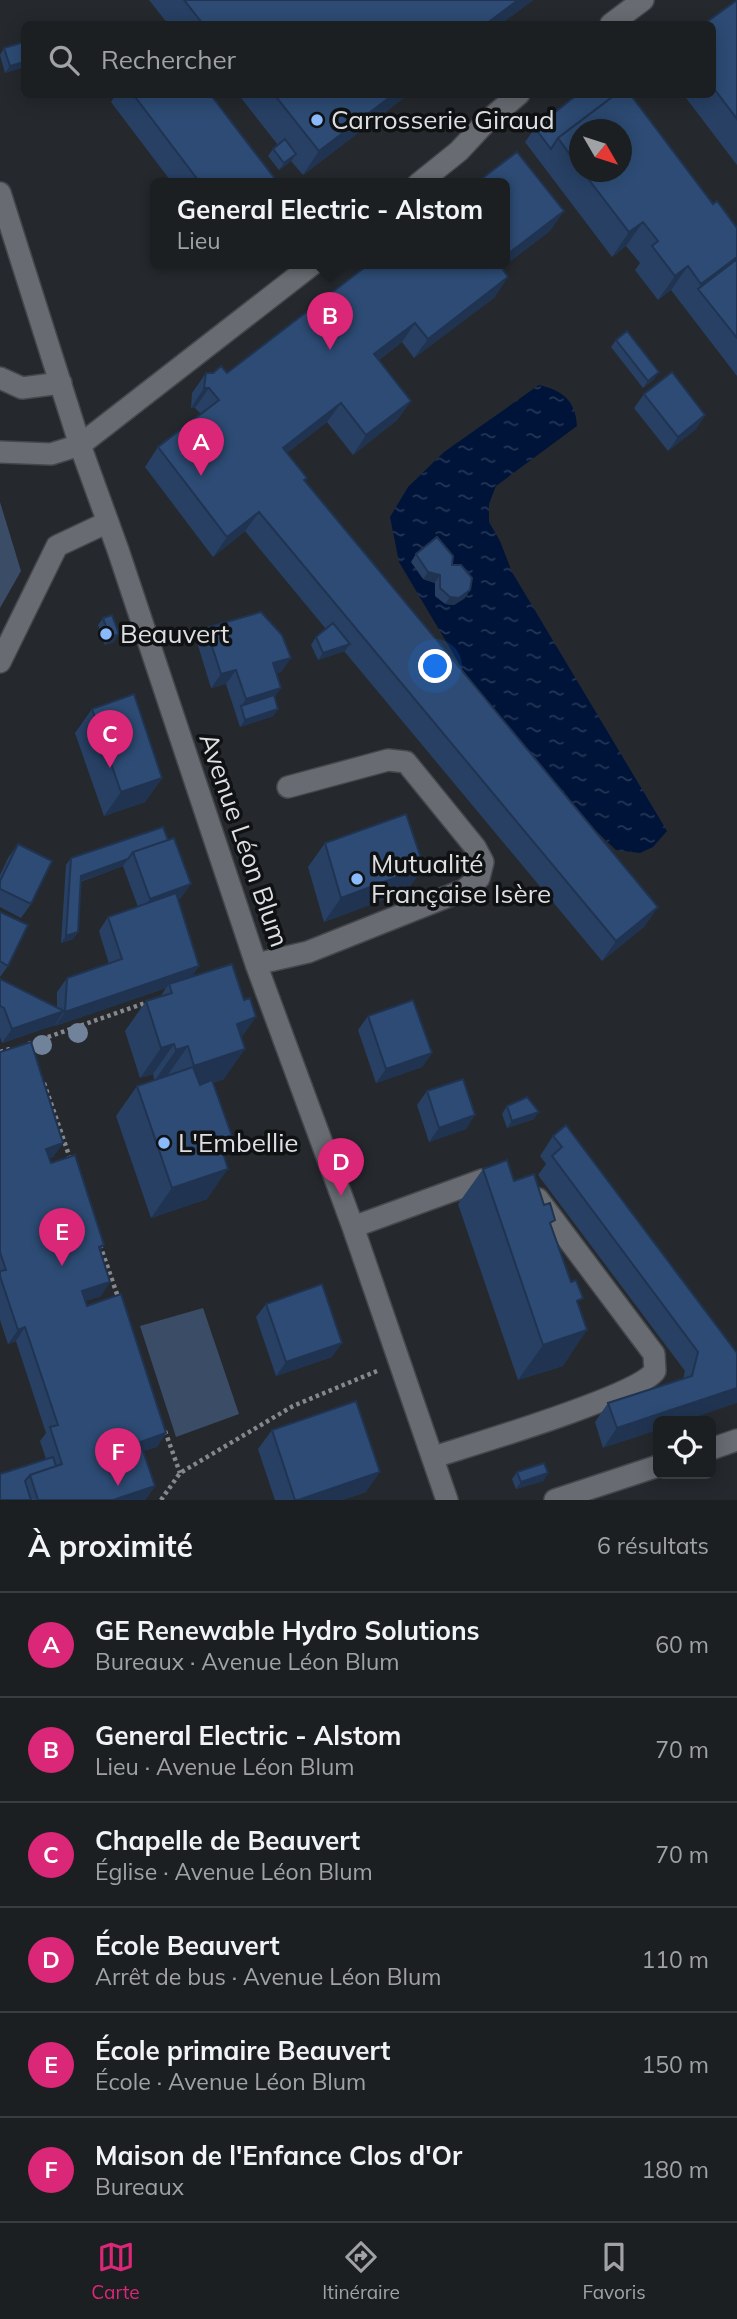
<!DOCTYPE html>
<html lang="fr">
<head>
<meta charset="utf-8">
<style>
  body { margin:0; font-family:Mulish,sans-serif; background:#25272a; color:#f1f3f6 }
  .controls { position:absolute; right:21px; bottom:21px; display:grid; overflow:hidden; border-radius:10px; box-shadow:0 4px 18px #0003 }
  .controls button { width:63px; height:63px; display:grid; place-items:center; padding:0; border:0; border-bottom:2px solid #3a3d40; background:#1c1f22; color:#f1f3f6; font:35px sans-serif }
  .compass { position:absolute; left:569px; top:119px; width:63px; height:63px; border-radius:50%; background:#1c1f22; box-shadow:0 4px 18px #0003; rotate:129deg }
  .you { position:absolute; left:436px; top:667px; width:24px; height:24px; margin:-18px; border:5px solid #fff; border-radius:50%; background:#1a73e8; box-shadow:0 0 0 10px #1a73e833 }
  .badge { display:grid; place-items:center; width:46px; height:46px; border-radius:50%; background:#db2777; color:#fff; font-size:23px; font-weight:700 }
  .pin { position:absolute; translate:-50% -58px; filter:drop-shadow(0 2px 4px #0008) }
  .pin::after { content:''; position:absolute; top:37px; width:24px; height:21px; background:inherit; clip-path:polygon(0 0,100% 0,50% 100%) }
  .popup { position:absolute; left:150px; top:178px; width:360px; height:91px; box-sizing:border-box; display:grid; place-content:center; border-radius:10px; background:#1c1f22; filter:drop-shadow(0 2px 5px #0005); font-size:23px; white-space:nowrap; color:#a0a2a5 }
  .popup b { font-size:26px; color:#f1f3f6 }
  .popup::after { content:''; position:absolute; left:50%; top:100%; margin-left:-14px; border:14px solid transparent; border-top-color:#1c1f22 }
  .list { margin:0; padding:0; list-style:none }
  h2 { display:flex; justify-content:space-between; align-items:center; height:91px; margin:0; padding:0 28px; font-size:30px }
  h2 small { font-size:23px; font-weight:400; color:#a0a2a5 }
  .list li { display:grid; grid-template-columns:46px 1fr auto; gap:21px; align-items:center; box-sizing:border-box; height:105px; padding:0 28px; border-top:2px solid #3a3d40 }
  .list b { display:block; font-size:26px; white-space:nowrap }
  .list p { margin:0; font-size:23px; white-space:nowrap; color:#a0a2a5 }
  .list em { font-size:23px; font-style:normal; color:#a0a2a5 }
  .icon { flex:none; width:38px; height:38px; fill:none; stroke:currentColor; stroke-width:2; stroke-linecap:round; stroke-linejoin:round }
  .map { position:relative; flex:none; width:737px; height:1500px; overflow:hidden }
  .search { position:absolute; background:#1c1f22; box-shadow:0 4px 18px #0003; left:21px; right:21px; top:21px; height:77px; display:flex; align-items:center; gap:18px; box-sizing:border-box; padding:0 24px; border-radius:10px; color:#a0a2a5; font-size:26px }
  .sheet { height:721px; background:#1c1f22 }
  nav { display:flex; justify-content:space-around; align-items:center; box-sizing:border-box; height:98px; border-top:2px solid #3a3d40; background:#1c1f22; font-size:19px; color:#a0a2a5 }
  nav a { display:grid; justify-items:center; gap:4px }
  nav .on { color:#db2777 }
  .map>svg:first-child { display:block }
</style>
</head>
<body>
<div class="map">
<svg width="737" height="1500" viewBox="0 0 737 1500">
  <defs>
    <pattern id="water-ripples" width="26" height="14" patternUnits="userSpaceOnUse" patternTransform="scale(1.75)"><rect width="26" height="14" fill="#001439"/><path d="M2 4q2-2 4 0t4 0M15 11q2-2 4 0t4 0" fill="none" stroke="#253655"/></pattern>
  </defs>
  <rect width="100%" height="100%" fill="#25292e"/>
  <!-- green -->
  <path fill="#3a4c66" d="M0,502L21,571L0,608Z
    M203,1308L239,1414L176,1437L140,1326Z"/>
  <!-- water -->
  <path fill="url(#water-ripples)" d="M539,385C562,390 576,401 577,426L496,486L489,504V522L500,541L512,572L667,831L653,847L640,853L616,850L574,810L470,682L399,562L390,517L408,487L444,452Z"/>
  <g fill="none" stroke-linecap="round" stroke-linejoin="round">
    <defs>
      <path id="minor" d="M611,24L643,0
        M418,184L459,151L485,123L519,94
        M0,193L80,445L118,550L256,964L353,1227L447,1500
        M0,378L22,388L61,383
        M0,452L51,454L80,445L313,264
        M0,662L57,546L108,522
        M256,964L308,952L464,890L479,878L483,862L475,847L406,762L388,760L288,787
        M353,1227L482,1180L500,1178
        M711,1449L737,1440
        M434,1457C474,1444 636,1397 655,1371L654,1354L538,1199
        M555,1500L658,1466"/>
    </defs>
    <!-- minor casing -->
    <use href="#minor" stroke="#44474b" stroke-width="24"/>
    <!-- path -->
    <path stroke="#85888c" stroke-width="4.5" stroke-dasharray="3.5 3.5" stroke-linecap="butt" d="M28,1044L148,1002
      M0,1052L13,1048
      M44,1083L71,1161
      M100,1245L119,1300
      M165,1431L180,1473
      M161,1500L180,1473L293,1406L377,1371"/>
    <!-- minor -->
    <use href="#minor" stroke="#686c72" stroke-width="21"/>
  </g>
  <!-- trees -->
  <g fill="#71839b">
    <circle cx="78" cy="1033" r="10"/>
    <circle cx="42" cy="1045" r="10"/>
  </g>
  <!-- wall -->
  <path fill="#274064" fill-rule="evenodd" d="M149,0H533L501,24H168Z
    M737,0V165L683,94H712V24Z
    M24,42V67L5,73L0,55L4,48Z
    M116,94H210L279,184H173L111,102Z
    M238,94H409L303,175L291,161L279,170L268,156L273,149L278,145Z
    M578,94H630L713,204L717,201L737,228V376L671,290L658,300L635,270L640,263L626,246L612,257L525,142L535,128ZM579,130H621V172H579Z
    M550,231L501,268L495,297L414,358L402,342L379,360L411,401L397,420L353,455L327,422L287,453L307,478L304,481L645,926L602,961L344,651L318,660L311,645L316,637L326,629L245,531L213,557L145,467L158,447L201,414L195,408H191L192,393L206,373H227Z
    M616,340L654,379L643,388L611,347Z
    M644,394L705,415L696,429L668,451L634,408Z
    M416,554L452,565L465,598L454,605L445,604L435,596V583L423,579L411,562Z
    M103,618L114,642L105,645L98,625Z
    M206,628L281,672L276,673L274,697L278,709L273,716L240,727L226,684L211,688L197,642Z
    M92,709L162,778L145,802L104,816L75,733Z
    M163,827L181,898L178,900L199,966L192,976L242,1039L224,1079L213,1083L223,1153L207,1199L151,1218L116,1116L137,1086L154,1080L153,1074L140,1078L125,1031L146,1001L160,997L166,988L55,1026L56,1024L55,1025L2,1043L0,1037V979L57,1007V992L67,978L109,964L99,931L108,917L138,907L123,866L80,882L78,932L73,939L61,943L66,865L71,858Z
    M325,843L407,891L324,922L308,867Z
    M18,844L31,904L21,918L0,907V875L8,858Z
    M0,912L8,966L0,977Z
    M368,1016L432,1053L422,1067L376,1083L358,1030Z
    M0,1052L63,1143L53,1157L49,1158L51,1163L104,1245L100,1251L101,1296L85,1301L87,1306L166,1433L157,1447L143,1451L155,1486L145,1500H0L46,1459L40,1441L46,1433L16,1341L8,1344L0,1320Z
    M427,1091L466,1129L429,1142L417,1105Z
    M507,1106L534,1119L507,1128L502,1114Z
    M553,1136L737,1353L603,1448L595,1422L608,1403L683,1379L685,1371L538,1175L546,1164L540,1156Z
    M483,1169L514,1181L551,1225L578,1305L563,1366L518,1380L458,1204Z
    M266,1304L332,1357L276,1376L256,1317Z
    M272,1430L366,1492L342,1500H275L258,1449Z
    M517,1472L548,1473L543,1481L516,1489L512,1479Z"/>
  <!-- shaded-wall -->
  <path fill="#203451" d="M518,0H533L501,24H486Z
    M24,62V67L5,73L10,66Z
    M394,94H409L303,175L319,151Z
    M296,154L291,161L279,170L284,163Z
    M564,211L550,231L483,282L495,264H505V256Z
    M643,222L626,246L612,257L629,232Z
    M737,257V266L698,289L701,284Z
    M688,266L671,290L658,300L675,276Z
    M508,277L495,297L414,358L428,339Z
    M415,323L402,342L360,374L374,354Z
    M659,372L654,379L643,388L648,381Z
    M204,388H209L195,408H191Z
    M411,401L397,420L353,455L366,435Z
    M341,403L327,422L269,467L283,448Z
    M705,415L696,429L668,451L678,437Z
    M259,512L245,531L213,557L227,537Z
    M428,572L440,575L435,583L423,579Z
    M470,590L465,598L454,605L445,604L450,597Z
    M119,634L114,642L105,645L110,638Z
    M350,644L345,651L318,660L323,653Z
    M291,658L281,672L264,677L273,663Z
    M236,670L226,684L211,688L221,674Z
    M281,688L271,702L241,706L246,699Z
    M278,709L273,716L240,727L245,720Z
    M162,778L145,802L104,816L121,792Z
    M128,859L123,866L75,883L81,876Z
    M424,867L407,891L324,922L341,898Z
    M191,884L181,898L140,913L150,899Z
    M658,907L645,926L602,961L616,941Z
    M78,932L73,939L61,943L66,936Z
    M199,966L190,980L169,984L166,988L55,1026L65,1012Z
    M64,1011L55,1025L2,1043L12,1029Z
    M256,1017L235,1047L237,1024Z
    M174,1044L153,1074L140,1078L161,1048Z
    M188,1046L167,1076L155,1080L176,1050Z
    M245,1049L224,1079L173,1096L194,1066Z
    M432,1053L422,1067L376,1083L386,1069Z
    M539,1112L534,1119L507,1128L512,1121Z
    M475,1115L466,1129L429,1142L439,1128Z
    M233,1139L212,1169L220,1143Z
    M63,1143L53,1157L36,1163L46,1149Z
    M228,1169L207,1199L151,1218L172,1188Z
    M110,1282L101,1296L73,1305L82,1291Z
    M25,1327L16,1341L8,1344L18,1330Z
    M587,1330L563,1366L518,1380L543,1345Z
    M342,1343L332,1357L276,1376L286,1362Z
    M737,1388V1403L684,1421H658V1430L603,1448L617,1428Z
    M166,1433L157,1447L130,1455L140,1442Z
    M380,1472L366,1492L342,1500H298Z
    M548,1473L543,1481L516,1489L521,1482Z
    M155,1486L145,1500H113Z"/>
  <!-- building -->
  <path fill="#2d4b74" stroke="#203451" stroke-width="2" d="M184,0H518L486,24H203Z
    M737,0V119L712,86V24H704Z
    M24,42V62L10,66L4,48Z
    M133,94H210L279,184H201Z
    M274,94H394L319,151Z
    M578,94L615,95L558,138L551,149L535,128Z
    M616,94H630L713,204L717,201L737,228V257L701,284L688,266L675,276L652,246L658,241L643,222L629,232L583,172H621V130H579V167L558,138Z
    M285,139L296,154L284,163L273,149Z
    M517,152L564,211L505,256V184H475Z
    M737,259V338L698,289Z
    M369,264H499L508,277L428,339L415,323L374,354L411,401L366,435L341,403L283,448L307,478L304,480L658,907L616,941L259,512L227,537L158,447L219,400L209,388H204L206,373H213L221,366L227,373Z
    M627,331L659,372L648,381L616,340Z
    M672,372L705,415L678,437L644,394Z
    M437,537L453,556L452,565H461L472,578L470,590L459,598L450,597L440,588V575L428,572L416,554Z
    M261,612L282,635L291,658L273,663L281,688L246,699L236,670L221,674L206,628Z
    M112,615L119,634L110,638L103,618Z
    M333,623L350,644L323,653L316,637Z
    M134,694L162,778L121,792L92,709Z
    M274,695L278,709L245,720L241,706Z
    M406,814L424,867L341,898L325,843Z
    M163,827L168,840L133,852L128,859L81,876L78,932L66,936L71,858Z
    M174,838L191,884L150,899L133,852Z
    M18,844L52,861L31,904L0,889V881Z
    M176,893L199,966L65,1012L67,978L122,959L108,917Z
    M0,912L28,925L8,966L0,961Z
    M232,964L244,1000L250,998L256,1017L237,1024L245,1049L194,1066L188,1046L176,1050L174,1044L161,1048L146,1001L172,993L169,984Z
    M0,979L64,1011L12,1029L4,1008L0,1006Z
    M413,1000L432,1053L386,1069L368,1016Z
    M31,1042L63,1143L46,1149L51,1163L75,1155L104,1245L99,1247L110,1282L82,1291L87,1306L121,1294L166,1433L140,1442L155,1486L113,1500H38L30,1475L62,1464L50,1427L58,1425L25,1327L18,1330L0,1276V1271L6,1270L0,1252V1052Z
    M193,1067L200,1085L212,1080L233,1139L220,1143L228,1169L172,1188L137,1086Z
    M463,1079L475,1115L439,1128L427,1091Z
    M527,1097L539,1112L512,1121L507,1106Z
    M566,1125L737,1353V1388L617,1428L608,1403L692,1376L698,1352L552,1156L562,1147L553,1136Z
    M507,1160L514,1181L534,1174L544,1205L550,1203L555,1220L550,1223L571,1282L576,1280L583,1298L577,1301L587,1330L543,1345L483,1169Z
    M322,1284L342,1343L286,1362L266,1304Z
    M356,1401L380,1472L298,1500H295L272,1430Z
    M53,1457L56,1466L30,1475L25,1481L31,1500H0V1474Z
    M544,1463L548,1473L521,1482L517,1472Z"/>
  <!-- markers -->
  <g fill="#8abafc" stroke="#101113" stroke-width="2.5">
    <circle cx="317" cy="120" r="7"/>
    <circle cx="106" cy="634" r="7"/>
    <circle cx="357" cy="879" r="7"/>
    <circle cx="164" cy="1143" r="7"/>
  </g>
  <g text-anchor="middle" stroke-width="7" stroke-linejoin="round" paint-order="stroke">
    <!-- poi labels -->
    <g font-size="26" fill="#dddfe2" stroke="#101113" text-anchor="start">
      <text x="331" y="129">Carrosserie Giraud</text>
      <text x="120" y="643">Beauvert</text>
      <text x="371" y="873">Mutualité<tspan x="371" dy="30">Française Isère</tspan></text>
      <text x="178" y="1152">L'Embellie</text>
    </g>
    <!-- street labels -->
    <g font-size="26" fill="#dddfe2" stroke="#101113">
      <text transform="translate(244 840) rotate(71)" y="9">Avenue Léon Blum</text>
    </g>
  </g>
</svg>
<div class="controls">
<button><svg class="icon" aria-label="locate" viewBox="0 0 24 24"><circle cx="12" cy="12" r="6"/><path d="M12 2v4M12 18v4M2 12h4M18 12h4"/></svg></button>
</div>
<svg class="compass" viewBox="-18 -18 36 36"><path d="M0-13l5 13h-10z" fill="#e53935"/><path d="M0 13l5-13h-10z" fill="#a0a2a5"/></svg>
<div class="you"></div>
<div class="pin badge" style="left:201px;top:476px">A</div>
<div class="pin badge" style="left:330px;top:350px">B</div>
<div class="popup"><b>General Electric - Alstom</b>Lieu</div>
<div class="pin badge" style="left:110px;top:768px">C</div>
<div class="pin badge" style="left:341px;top:1196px">D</div>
<div class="pin badge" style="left:62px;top:1266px">E</div>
<div class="pin badge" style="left:118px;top:1486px">F</div>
<div class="search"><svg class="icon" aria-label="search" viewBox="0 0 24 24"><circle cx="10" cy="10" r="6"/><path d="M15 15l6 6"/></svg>Rechercher</div>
</div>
<section class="sheet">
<h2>À proximité<small>6 résultats</small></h2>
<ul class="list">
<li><span class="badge">A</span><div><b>GE Renewable Hydro Solutions</b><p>Bureaux · Avenue Léon Blum</p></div><em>60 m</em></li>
<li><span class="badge">B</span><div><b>General Electric - Alstom</b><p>Lieu · Avenue Léon Blum</p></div><em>70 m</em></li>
<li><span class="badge">C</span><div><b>Chapelle de Beauvert</b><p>Église · Avenue Léon Blum</p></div><em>70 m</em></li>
<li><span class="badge">D</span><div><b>École Beauvert</b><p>Arrêt de bus · Avenue Léon Blum</p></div><em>110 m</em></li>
<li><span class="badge">E</span><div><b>École primaire Beauvert</b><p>École · Avenue Léon Blum</p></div><em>150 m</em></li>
<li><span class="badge">F</span><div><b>Maison de l'Enfance Clos d'Or</b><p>Bureaux</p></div><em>180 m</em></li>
</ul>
</section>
<nav>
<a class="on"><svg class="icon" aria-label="map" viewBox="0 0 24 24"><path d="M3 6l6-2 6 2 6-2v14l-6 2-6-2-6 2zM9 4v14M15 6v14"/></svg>Carte</a>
<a><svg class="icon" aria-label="directions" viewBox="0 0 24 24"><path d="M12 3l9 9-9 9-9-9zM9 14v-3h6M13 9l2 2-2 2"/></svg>Itinéraire</a>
<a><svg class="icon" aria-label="saved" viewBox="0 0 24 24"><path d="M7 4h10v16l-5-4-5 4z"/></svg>Favoris</a>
</nav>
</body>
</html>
